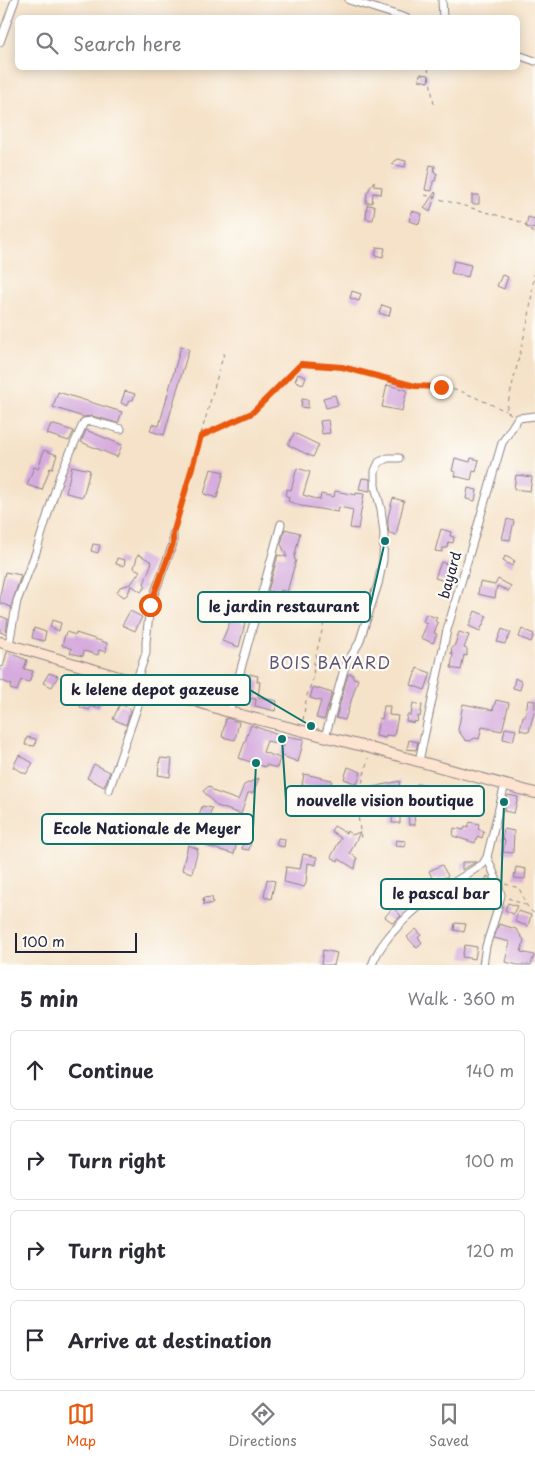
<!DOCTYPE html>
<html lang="en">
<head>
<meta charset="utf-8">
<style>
  body { margin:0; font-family:"Playpen Sans",sans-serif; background:#f7f7f7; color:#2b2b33 }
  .scale { position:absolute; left:15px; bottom:12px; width:122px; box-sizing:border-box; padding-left:5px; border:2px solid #22223b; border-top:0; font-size:14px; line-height:18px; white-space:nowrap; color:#22223b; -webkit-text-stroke:4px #fdfcf7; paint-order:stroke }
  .stop { position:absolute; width:15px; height:15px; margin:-11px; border:4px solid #ea580c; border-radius:50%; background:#fff }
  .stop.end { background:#ea580c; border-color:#fff; box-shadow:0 1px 5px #0008 }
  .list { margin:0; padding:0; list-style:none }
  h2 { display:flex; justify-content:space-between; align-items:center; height:65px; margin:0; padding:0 20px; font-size:21px }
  h2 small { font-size:16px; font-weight:400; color:#7c7c81 }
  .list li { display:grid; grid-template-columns:32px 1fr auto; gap:15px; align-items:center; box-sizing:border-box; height:80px; margin:0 10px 10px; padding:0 10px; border:1px solid #e1e1e2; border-radius:8px }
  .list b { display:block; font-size:19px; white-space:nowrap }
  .list em { font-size:16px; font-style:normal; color:#7c7c81 }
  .icon { flex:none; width:28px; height:28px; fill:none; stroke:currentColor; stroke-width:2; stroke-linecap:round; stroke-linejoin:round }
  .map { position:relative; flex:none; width:535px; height:965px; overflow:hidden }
  .search { position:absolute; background:#fff; box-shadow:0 2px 12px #0003; left:15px; right:15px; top:15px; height:55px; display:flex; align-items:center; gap:12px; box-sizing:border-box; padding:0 18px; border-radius:8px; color:#7c7c81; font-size:19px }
  .sheet { height:425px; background:#fff }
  nav { display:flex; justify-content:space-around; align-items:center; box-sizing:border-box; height:70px; border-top:1px solid #e1e1e2; background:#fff; font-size:14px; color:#7c7c81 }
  nav a { display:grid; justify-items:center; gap:2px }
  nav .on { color:#ea580c }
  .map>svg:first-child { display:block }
</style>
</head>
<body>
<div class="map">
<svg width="535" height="965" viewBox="0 0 535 965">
  <rect width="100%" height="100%" fill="#fdfcf7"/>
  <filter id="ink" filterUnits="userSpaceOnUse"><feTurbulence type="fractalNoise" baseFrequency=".02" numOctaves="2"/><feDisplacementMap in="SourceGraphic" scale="10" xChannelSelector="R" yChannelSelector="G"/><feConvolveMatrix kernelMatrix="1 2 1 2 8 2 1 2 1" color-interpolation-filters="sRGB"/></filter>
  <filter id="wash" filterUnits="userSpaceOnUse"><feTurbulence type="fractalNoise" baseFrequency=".0096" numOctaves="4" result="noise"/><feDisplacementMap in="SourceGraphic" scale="20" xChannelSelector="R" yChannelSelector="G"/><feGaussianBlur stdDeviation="1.12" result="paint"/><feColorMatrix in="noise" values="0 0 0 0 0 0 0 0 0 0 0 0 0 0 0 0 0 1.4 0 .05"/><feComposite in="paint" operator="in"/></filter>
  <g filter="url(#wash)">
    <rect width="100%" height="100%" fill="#f5e2c8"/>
    <g id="blocks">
      <!-- building -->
      <path fill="#d6acde" d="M420,74L429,75L428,82L419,80Z
        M398,159L406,161L405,167L391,164Z
        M430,165L435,166L434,173H437L435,181H433L432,191L425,190Z
        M374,181V186L382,187L381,194L373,193L372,203H366L367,193Z
        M435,192L436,193L430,212L424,208Z
        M472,195H479V204H472Z
        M367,205L375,206L373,220L366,219Z
        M412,211L422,214L419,224L409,221Z
        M528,217L535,219V229L526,227Z
        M377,247L385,248L383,257L375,255Z
        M454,261L471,265L468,277L451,273Z
        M502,275L508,277L504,289L497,286Z
        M352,291L361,294L359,301L350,298Z
        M382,305L391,308L389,316L379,313Z
        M181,346L189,349L164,435L150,431L152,424L159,426Z
        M298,374L306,377L303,384L295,381Z
        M387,385L407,390L402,411L382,407Z
        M125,391L135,394L133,400H130L127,406L121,403Z
        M58,392L122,412L118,423L92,416L83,417L53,407Z
        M335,395L338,405L326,408L323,398Z
        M302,399L308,400V408L301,407Z
        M328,420L330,433L322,434L320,421Z
        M51,424L74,431L69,441L47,434Z
        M86,430L122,445L117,457L81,442Z
        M294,433L319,445L313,457L288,445Z
        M44,450L57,455L52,469L50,468L42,490L27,485L34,467L38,469Z
        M455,458L470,462L471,458L479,460L476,472L473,471L471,480L455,476L456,472L452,471Z
        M72,466L90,470L83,497L66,493Z
        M297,468L310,472L303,495L320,500L321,494L334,497L335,491L356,495V493L364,494L358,529L350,528L353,510L339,507L338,512L301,506L288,501L289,497L285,495L287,489L291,490Z
        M211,469L224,472L217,498L204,494Z
        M516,475L532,477L530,491L514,489Z
        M362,478L370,479V491L359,489Z
        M468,488L477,490L475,501L466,499Z
        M393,498L404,501L396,535L389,533L388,527V517Z
        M507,519L514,521L510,540L502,539Z
        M285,529L300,533L294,559L296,560L287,592L281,590L280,594L268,591L278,555L287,557L281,544Z
        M441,529L451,532L450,536L454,537L453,543L448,542L447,548H443L442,552L435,551Z
        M93,544L100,545L98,553L91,551Z
        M138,554L152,562L144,584L146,586L141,592L131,585L128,594L124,597L117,592L120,587L131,584L140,571L134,568Z
        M505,556L515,561L512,566L503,561Z
        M117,558L125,560L124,566L116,564Z
        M441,562L453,566L448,582L435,578Z
        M5,572L21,575L11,607L0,603V595Z
        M498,579L511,586L509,591L497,586L495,598L478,594L480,582L495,585Z
        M130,611L142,617L135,631L122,625Z
        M475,611L487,616L480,631L469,626Z
        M426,614L437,618L435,621L438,623L434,633L437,634L433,643L421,638L427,624L423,622Z
        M0,616L8,619L6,634L0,632Z
        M232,617L242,620L241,622L245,623L239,647L222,641Z
        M52,620L61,623L59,631L50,627Z
        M34,628L46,632L44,641L32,638Z
        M502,629L511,633L505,644L497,642Z
        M522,629L534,634L531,642L519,637Z
        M66,632L76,635V633L107,643L106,652L99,650L98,655L84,651L83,656L70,653L72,649L62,645Z
        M459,632L469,635L464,648L467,649V656L464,655L461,670L451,668L453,654H451L452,647H454Z
        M7,652L27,660L24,669L33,671L29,682L21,680L17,691L10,689L12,685L0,680V666L3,667Z
        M417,668L431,673L425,690L411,685Z
        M49,673L58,676L52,687L43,683Z
        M249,674L258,676L257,681L260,682L258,697L277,701L275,711L255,706L256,699L247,698L248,693L246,692Z
        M348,674H353V678L358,679L345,720L336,718Z
        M515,678L522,682L520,690L513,688Z
        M89,681L107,688L99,709L91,706L89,710L80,707Z
        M313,687L332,693L324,720L316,718L321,701L310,698Z
        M496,700L509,703L502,731L482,727L479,739L475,738L470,741L465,740L458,730L463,704L493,710Z
        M528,700L535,701V708L529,732L520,730L523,716L525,717Z
        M413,703L422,705L420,717L418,716L417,722L414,721V723L406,721L407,715H411Z
        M120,704L131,709L126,725L113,719Z
        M384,706H390L389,715L398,716L394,736L386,735L385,738L376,736L379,718L382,719Z
        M226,718L239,722L235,740L222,737Z
        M251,725L278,735L304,739L298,762L280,755L284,745L267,741L263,752L280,758L277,768L266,765L265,767L239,758Z
        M505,728L516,730L513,741L503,739Z
        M27,737L36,739L35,746L25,745Z
        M409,740L418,742L416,750L407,749Z
        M19,755L33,763L26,774L13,767Z
        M160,758L172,759L170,777L158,775Z
        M94,764L110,772L104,787L87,778Z
        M348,767L361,772L357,784L344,779Z
        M304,774L332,780L329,791L302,785Z
        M259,778L253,793H248L241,814L217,806L203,791L209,786L215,792L238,800L244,785Z
        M400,781L398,793L415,794L417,784L425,786L421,804L413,802L415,825H409L407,800H396V797L375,792L378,802L368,805L366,798L368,797L366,790L363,789Z
        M508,795L518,797L514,813L504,811Z
        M202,806L212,808L206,828L211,834L237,842L234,854L206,846L196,826Z
        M393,813H400V823H392Z
        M470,822L479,824L478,829L484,831L482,838L477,836L475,843L453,836L454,828L464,830L465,826L468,827Z
        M334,826L346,833L347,831L352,835L360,832L350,853L357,858L355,869L339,859L338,861L331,857L341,838L331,831Z
        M504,829L514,831L513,853L503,852L505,840L502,839Z
        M278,838L285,839L284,847L276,845Z
        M244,839L251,841L249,850L242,849Z
        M396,840L406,841L405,847L395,846Z
        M188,845L198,849L192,873L182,870Z
        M303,854L317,857L316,865L308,863L306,883L304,887L284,882L286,867L300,869Z
        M462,862H476L462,870Z
        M442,865L448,876L439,880L438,878L433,880L429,871Z
        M516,867L526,869L525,879L514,878Z
        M487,876L489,877L492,883L490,891L483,889Z
        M267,879L275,881L271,899L264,897Z
        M212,897L213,903L204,905L203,898Z
        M508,903L517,906L513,914L505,910Z
        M393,907L401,916L393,923L385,917Z
        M518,911L531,915L528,926L515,922Z
        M455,923L466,924L464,932L454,930Z
        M499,924L516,929L524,940L521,952L534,955L531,965H518L505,962L510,942L494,938Z
        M416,929L421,935L418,938L422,942L417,948L407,937Z
        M465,945L477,947L475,959L462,957Z
        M323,950L337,953L334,965H321Z"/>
    </g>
  </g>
  <g filter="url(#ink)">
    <use href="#blocks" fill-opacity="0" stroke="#8c8282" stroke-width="1"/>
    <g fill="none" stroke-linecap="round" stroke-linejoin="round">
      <defs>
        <path id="street" d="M349,0L406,18
          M442,0L443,18
          M0,42L15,0
          M518,55L535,61
          M9,644L17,601L36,552L60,475L84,422L91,421L121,429
          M136,682L146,653V642L150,605L173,544V534
          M229,712L281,524
          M325,737L345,666L359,643L378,584L383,560L384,534L381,509L375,486V471L379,462L388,458H399
          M419,761L447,630L502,443L518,418L535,416
          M109,790L145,685
          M372,965C376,953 382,945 390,935C418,902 447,887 483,864L487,857L505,784
          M483,965L486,946L496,915L501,895L497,881L487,857"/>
        <path id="secondary" d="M0,642L136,682L229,712L370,748L535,793"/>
      </defs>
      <!-- street casing -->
      <use href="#street" stroke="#8c8282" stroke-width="9"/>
      <!-- secondary casing -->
      <use href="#secondary" stroke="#8c8282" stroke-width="12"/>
      <!-- path -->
      <path stroke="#8c8282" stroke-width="1" stroke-dasharray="4 4" stroke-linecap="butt" d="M428,68L434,105
        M425,195L518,221L529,228L535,235
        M511,414L506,411L529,316L535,268
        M201,436L252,413L301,364L342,367L415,386L441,387L463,392L506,411
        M175,526L224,353
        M303,720L307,695L313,679L314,662L324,623
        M361,838L358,815L362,784L368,758
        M505,884L519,888L527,906L535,915
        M508,898L525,905"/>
      <!-- street -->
      <use href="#street" stroke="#fff" stroke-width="7"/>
      <!-- secondary -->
      <use href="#secondary" stroke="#fde4d1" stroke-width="10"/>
    </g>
  </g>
  <g fill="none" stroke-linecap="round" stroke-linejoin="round" filter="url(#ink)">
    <!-- route -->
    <path stroke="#ea580c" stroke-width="6" d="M150,605L173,544V534L201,436L252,413L301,364L342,367L415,386L441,387"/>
  </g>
  <g text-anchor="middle" stroke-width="4.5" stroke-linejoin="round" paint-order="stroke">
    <!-- street labels -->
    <g font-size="14" fill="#22223b" stroke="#fdfcf7">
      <text transform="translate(450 575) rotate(-74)" y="5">bayard</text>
    </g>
    <!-- quarter labels -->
    <g font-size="16" letter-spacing="1" fill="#615274" stroke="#fdfcf7">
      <text x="330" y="669">BOIS BAYARD</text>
    </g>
  </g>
  <!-- callouts -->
  <path fill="none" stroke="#0f766e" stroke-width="2" d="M385 541L370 607M311 726L250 690M282 739L286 801M256 763L253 829M504 802L501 894"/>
  <g fill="#0f766e" stroke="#fdfcf7" stroke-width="2">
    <circle cx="385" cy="541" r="5"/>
    <circle cx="311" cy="726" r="5"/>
    <circle cx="282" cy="739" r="5"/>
    <circle cx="256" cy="763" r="5"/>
    <circle cx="504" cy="802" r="5"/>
  </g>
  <g fill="#fdfcf7" stroke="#0f766e" stroke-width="2">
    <rect x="198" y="592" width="172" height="30" rx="5"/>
    <rect x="61" y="675" width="189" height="30" rx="5"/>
    <rect x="286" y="786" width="198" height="30" rx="5"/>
    <rect x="42" y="814" width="211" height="30" rx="5"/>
    <rect x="381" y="879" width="120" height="30" rx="5"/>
  </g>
  <g font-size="15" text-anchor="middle" font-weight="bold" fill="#22223b">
    <text x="284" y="612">le jardin restaurant</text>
    <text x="155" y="695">k lelene depot gazeuse</text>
    <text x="385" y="806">nouvelle vision boutique</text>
    <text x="147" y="834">Ecole Nationale de Meyer</text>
    <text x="441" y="899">le pascal bar</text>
  </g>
</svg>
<div class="scale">100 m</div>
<div class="stop" style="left:150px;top:605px"></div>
<div class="stop end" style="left:441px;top:387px"></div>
<div class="search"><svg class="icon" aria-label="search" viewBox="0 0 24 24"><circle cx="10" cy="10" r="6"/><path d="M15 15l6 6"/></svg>Search here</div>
</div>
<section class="sheet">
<h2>5 min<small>Walk · 360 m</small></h2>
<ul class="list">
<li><svg class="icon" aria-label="ahead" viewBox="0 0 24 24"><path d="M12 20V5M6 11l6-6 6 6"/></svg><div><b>Continue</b></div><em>140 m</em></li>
<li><svg class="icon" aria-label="right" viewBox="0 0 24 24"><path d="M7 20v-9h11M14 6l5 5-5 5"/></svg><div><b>Turn right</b></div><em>100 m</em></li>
<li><svg class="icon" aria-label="right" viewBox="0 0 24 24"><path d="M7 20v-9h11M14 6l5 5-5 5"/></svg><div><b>Turn right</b></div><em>120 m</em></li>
<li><svg class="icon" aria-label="arrive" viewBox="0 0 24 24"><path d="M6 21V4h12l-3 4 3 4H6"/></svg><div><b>Arrive at destination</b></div></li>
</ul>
</section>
<nav>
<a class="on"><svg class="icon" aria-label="map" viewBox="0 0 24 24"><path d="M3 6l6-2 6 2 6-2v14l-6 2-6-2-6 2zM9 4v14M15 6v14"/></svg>Map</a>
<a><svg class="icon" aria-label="directions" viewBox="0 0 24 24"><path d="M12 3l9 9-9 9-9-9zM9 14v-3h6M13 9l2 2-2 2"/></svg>Directions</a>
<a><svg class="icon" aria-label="saved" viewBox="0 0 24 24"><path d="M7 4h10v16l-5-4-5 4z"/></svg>Saved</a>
</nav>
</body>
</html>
